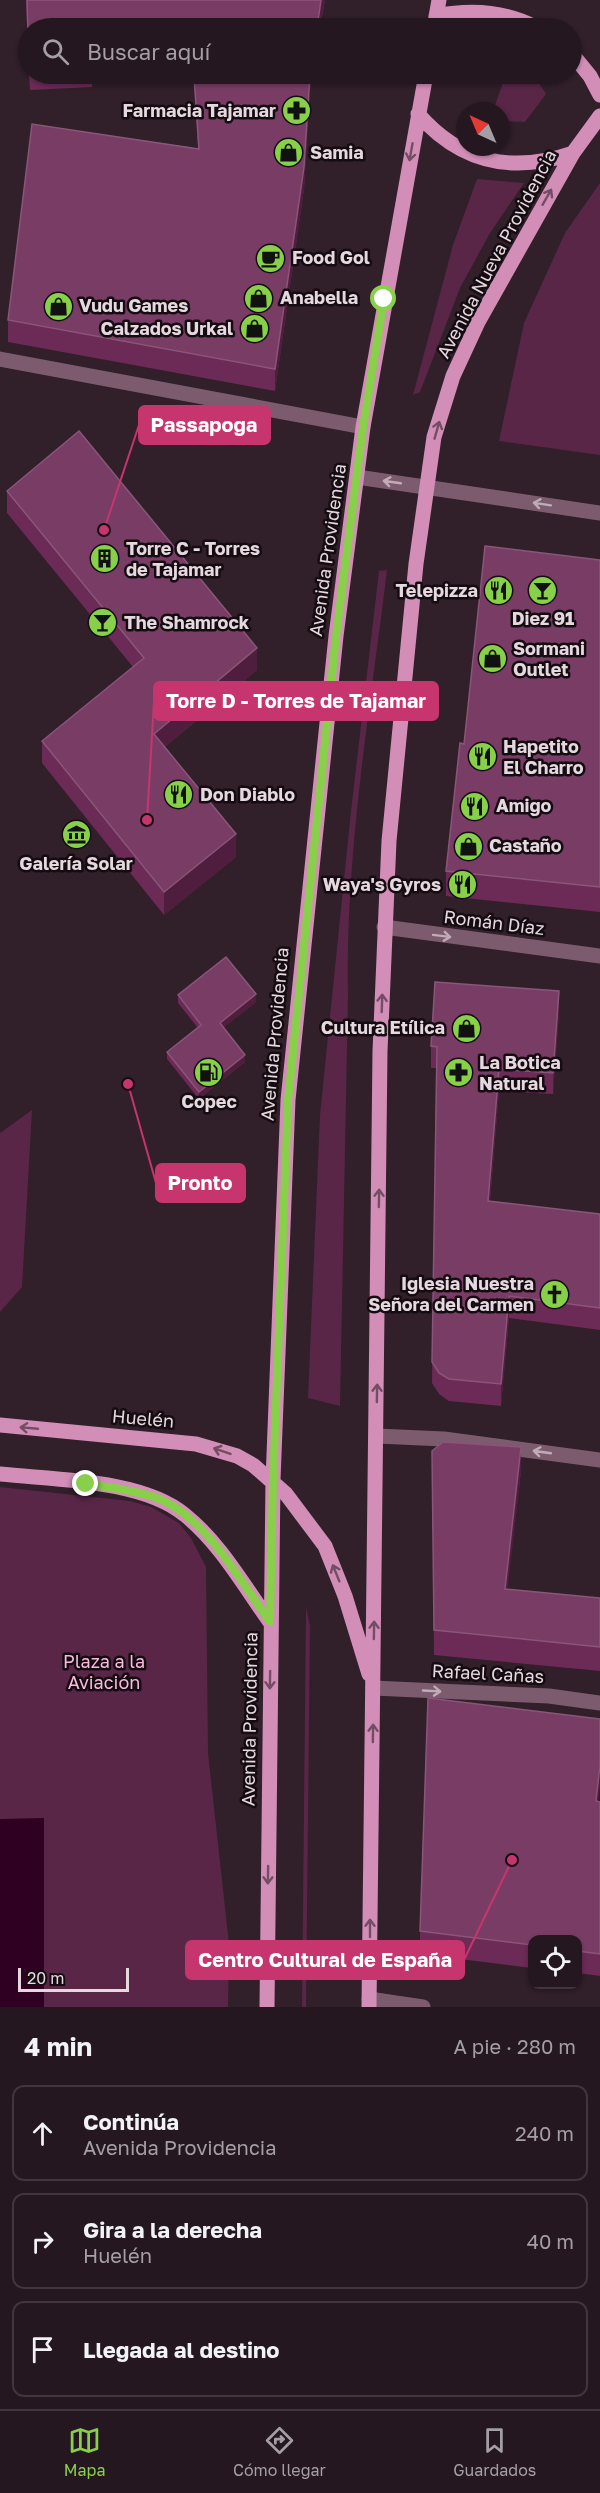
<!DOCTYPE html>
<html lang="es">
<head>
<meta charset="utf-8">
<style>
  body { margin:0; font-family:"Golos Text",sans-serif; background:#2d2029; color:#f1f3f6 }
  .controls { position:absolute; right:18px; bottom:18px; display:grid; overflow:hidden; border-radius:12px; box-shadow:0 2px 4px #0004 }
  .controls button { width:54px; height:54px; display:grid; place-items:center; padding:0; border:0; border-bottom:2px solid #42363e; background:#251720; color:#f1f3f6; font:30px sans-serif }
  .compass { position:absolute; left:456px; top:102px; width:54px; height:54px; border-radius:50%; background:#251720; box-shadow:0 2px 4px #0004; rotate:316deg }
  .scale { position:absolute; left:18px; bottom:15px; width:111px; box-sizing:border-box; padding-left:6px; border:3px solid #e5d8df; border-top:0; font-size:16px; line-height:21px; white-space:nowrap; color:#e5d8df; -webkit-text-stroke:4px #140c11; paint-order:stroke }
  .stop { position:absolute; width:18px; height:18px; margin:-14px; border:4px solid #88cf4a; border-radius:50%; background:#fff }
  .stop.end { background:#88cf4a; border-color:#fff; box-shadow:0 2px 6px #0008 }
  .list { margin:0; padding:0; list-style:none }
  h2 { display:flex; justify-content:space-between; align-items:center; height:78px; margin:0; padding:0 24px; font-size:26px }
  h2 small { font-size:20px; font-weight:400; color:#a39fa5 }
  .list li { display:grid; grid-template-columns:39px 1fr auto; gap:18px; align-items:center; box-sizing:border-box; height:96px; margin:0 12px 12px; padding:0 12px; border:2px solid #42363e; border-radius:12px }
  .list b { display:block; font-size:22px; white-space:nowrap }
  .list p { margin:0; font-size:20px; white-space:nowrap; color:#a39fa5 }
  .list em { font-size:20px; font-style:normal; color:#a39fa5 }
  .icon { flex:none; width:33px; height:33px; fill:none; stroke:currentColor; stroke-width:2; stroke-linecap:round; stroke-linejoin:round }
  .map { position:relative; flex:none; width:600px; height:2007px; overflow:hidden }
  .search { position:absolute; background:#251720; box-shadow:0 2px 4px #0004; left:18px; right:18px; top:18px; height:66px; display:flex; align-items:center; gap:15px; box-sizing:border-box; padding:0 21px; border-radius:33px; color:#a39fa5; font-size:22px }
  .sheet { height:402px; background:#251720 }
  nav { display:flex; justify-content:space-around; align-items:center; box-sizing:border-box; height:84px; border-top:2px solid #42363e; background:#251720; font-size:16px; color:#a39fa5 }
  nav a { display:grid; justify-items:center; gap:3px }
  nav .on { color:#88cf4a }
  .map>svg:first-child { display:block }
</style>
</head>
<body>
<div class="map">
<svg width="600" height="2007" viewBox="0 0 600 2007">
  <rect width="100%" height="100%" fill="#311f2a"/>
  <!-- green -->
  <path fill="#592647" d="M506,74H533L546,94L525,122L501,121V111H493Z
    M477,179L524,183L490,233L460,288L420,392L413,395L453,245Z
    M600,183V455L499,441L524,323L565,233Z
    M387,570C370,711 345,853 348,996L340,1406L308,1398L320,1115L351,811L379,571Z
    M32,1110L22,1287L0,1312V1133Z
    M0,1487L130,1501L151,1507L179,1523L191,1538L206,1567L208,1753L229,1944L228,2007H44V1819H0Z
    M306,1607L310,1626L306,2007H302Z"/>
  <!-- water -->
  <path fill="#2f0021" d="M44,1818V2007H0V1819Z"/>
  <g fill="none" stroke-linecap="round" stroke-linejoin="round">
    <!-- minor -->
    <path stroke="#7c5b6e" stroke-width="15" d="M0,359L363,427
      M357,477L600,513
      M384,927L600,956
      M377,1436L444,1439L600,1460
      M373,1688L549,1696L600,1703
      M369,1999L423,2007"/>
    <!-- major -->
    <path stroke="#d28eb7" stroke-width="15" d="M436,16C472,9 505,11 537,28
      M434,28L439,0
      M572,54L590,76L600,95
      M418,114C461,163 512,174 573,153
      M0,1425L196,1444L237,1456L253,1465L286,1494L325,1546L345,1596L369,1674
      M0,1474C54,1480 142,1479 185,1515C220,1543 244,1586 270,1622
      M267,2007L273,1480L288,1100L336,636L363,427L426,74
      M369,2007L380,1051L389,841L416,564L434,437L453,376L478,322L573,153L600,116"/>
  </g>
  <!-- wall -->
  <path fill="#6c2a56" d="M26,0H325L320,28H28V54Z
    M29,74H92V87L30,90Z
    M193,74H313L310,90L304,189L275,391L8,342V320L198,149Z
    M7,491L257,670L165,747L236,857L164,915L42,763V741L133,667L7,513Z
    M600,560V912L446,896V871L464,744Z
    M178,995L256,1002L224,1027L245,1062L199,1099L167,1059V1052L198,1028L178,1003Z
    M559,1012L553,1094L499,1091L490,1201L600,1214V1330L509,1318L501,1406L449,1401L439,1394L432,1383L436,1068H431V1046Z
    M432,1451L521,1471L507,1589L600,1598V1671L434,1655Z
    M598,1801L600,1802V1976L578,1973V1940H532V1968L420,1954V1931Z"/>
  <!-- shaded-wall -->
  <path fill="#4f1e3e" d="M321,0H325L320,28H317Z
    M310,74H313L310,90L304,189L275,391V369Z
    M257,648V670L154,756V734Z
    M236,834V857L164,915V892Z
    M559,991V1012L553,1094V1073Z
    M256,994V1002L220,1030V1023Z
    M245,1055V1062L199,1099V1092Z
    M499,1069V1091L488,1223V1201Z
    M509,1296V1318L501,1406V1384Z
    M521,1447V1471L505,1613V1589Z
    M600,1765V1787L596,1823V1801Z"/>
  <!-- building -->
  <path fill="#793d65" stroke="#8a5578" stroke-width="1.5" d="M27,0H321L317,28H28V32Z
    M194,74H310L304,167L275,369L8,320L32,124L199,149Z
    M79,431L257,648L154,734L236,834L164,892L42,741L144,658L7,491Z
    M485,546L600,560V887L446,871L460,743L464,744Z
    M226,957L256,994L220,1023L245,1055L199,1092L167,1052L201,1025L178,995Z
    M435,982L559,991L553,1073L499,1069L488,1201L600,1214V1308L509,1296L501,1384L449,1379L439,1373L432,1362L437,1047L431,1046Z
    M443,1442L521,1447L505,1589L600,1598V1647L434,1630L432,1451Z
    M428,1698L600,1719V1765L596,1801L600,1802V1954L578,1951V1940H532V1945L420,1931Z"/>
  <!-- one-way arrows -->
  <defs><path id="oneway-shaft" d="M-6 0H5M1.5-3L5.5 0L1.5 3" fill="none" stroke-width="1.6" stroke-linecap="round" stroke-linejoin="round" transform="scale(1.5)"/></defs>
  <g stroke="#734d64">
    <use href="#oneway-shaft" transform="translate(411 152) rotate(100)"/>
    <use href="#oneway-shaft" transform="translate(547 197) rotate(-60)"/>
    <use href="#oneway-shaft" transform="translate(437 430) rotate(-74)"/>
    <use href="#oneway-shaft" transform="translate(382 1003) rotate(-88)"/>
    <use href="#oneway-shaft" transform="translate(379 1198) rotate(-89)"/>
    <use href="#oneway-shaft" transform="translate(377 1393) rotate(-89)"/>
    <use href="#oneway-shaft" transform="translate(29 1428) rotate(-175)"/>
    <use href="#oneway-shaft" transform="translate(222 1451) rotate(-161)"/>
    <use href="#oneway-shaft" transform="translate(336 1573) rotate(-112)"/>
    <use href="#oneway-shaft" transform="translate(374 1630) rotate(-89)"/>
    <use href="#oneway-shaft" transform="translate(270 1680) rotate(91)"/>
    <use href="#oneway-shaft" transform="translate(373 1733) rotate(-89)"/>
    <use href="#oneway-shaft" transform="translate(268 1875) rotate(91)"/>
    <use href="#oneway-shaft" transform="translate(370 1928) rotate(-90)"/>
  </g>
  <g stroke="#c0acb7">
    <use href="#oneway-shaft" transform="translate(392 482) rotate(-172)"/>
    <use href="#oneway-shaft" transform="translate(542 504) rotate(-171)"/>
    <use href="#oneway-shaft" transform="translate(442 936) rotate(7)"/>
    <use href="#oneway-shaft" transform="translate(542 1452) rotate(-172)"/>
    <use href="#oneway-shaft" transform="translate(432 1691) rotate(3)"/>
  </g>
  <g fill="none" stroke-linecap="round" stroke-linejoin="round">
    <!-- route -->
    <path stroke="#88cf4a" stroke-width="8" d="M86,1484C109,1487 133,1490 154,1497C205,1514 240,1581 270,1622L273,1480L288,1100L336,636L363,427L384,299"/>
  </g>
  <!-- icons -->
  <defs>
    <symbol id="pharmacy-disc" viewBox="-11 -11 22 22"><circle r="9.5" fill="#88cf4a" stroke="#140c11"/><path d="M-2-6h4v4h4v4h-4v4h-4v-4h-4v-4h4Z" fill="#111"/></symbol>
    <symbol id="shop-disc" viewBox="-11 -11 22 22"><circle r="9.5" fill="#88cf4a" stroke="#140c11"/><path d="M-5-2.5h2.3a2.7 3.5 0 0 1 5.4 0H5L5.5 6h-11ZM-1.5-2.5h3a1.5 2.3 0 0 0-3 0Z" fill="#111"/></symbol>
    <symbol id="cafe-disc" viewBox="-11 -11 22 22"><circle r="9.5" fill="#88cf4a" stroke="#140c11"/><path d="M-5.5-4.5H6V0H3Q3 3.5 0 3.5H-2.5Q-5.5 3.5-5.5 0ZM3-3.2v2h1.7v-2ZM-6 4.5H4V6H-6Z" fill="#111"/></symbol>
    <symbol id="building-disc" viewBox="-11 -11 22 22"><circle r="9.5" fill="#88cf4a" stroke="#140c11"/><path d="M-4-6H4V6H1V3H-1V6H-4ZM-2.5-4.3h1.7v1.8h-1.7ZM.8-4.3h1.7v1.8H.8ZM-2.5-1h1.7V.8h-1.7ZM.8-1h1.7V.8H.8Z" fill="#111"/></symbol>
    <symbol id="bar-disc" viewBox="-11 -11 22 22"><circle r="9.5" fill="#88cf4a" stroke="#140c11"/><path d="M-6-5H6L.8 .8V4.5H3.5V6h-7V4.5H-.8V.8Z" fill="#111"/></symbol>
    <symbol id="restaurant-disc" viewBox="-11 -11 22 22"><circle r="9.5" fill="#88cf4a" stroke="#140c11"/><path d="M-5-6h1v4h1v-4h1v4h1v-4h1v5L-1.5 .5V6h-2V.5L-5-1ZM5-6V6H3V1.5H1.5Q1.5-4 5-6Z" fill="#111"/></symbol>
    <symbol id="museum-disc" viewBox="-11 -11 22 22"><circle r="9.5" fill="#88cf4a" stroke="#140c11"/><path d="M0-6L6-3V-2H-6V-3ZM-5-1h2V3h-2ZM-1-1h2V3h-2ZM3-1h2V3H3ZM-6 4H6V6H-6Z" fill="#111"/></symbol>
    <symbol id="fuel-disc" viewBox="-11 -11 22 22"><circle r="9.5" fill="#88cf4a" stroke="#140c11"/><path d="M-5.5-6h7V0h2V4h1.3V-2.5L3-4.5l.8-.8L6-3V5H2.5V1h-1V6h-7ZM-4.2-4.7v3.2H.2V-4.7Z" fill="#111"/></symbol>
    <symbol id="church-disc" viewBox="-11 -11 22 22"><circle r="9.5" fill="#88cf4a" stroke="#140c11"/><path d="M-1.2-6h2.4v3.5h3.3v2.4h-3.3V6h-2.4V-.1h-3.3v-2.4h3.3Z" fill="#111"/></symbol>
  </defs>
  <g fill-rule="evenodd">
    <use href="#pharmacy-disc" x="280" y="94" width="33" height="33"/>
    <use href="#shop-disc" x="272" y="136" width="33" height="33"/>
    <use href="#cafe-disc" x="254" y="242" width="33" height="33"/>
    <use href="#shop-disc" x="242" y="282" width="33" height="33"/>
    <use href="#shop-disc" x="42" y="290" width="33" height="33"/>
    <use href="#shop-disc" x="238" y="312" width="33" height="33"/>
    <use href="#building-disc" x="88" y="542" width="33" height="33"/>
    <use href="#bar-disc" x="526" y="574" width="33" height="33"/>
    <use href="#restaurant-disc" x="482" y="574" width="33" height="33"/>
    <use href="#bar-disc" x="86" y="606" width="33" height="33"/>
    <use href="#shop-disc" x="476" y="642" width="33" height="33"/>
    <use href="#restaurant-disc" x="466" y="740" width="33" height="33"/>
    <use href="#restaurant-disc" x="162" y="778" width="33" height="33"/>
    <use href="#restaurant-disc" x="458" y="790" width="33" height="33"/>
    <use href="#museum-disc" x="60" y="818" width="33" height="33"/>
    <use href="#shop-disc" x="452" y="830" width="33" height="33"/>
    <use href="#restaurant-disc" x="446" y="868" width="33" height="33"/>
    <use href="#shop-disc" x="450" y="1012" width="33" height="33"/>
    <use href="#fuel-disc" x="192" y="1056" width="33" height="33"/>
    <use href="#pharmacy-disc" x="442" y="1056" width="33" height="33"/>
    <use href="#church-disc" x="538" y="1278" width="33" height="33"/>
  </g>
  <g text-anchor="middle" stroke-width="5" stroke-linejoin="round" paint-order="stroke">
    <!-- poi labels -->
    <g font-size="18" font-weight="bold" fill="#e5d8df" stroke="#140c11" text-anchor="start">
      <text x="276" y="117" text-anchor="end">Farmacia Tajamar</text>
      <text x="310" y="159">Samia</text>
      <text x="292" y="264">Food Gol</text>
      <text x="280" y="304">Anabella</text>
      <text x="79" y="312">Vudu Games</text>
      <text x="233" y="335" text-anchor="end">Calzados Urkal</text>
      <text x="126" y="555">Torre C - Torres<tspan x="126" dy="21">de Tajamar</tspan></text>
      <text x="478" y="597" text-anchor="end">Telepizza</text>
      <text x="543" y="625" text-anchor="middle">Diez 91</text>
      <text x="124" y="629">The Shamrock</text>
      <text x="513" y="655">Sormani<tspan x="513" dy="21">Outlet</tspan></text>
      <text x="503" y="753">Hapetito<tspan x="503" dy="21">El Charro</tspan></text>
      <text x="200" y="801">Don Diablo</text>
      <text x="496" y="812">Amigo</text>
      <text x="489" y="852">Castaño</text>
      <text x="76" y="870" text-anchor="middle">Galería Solar</text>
      <text x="441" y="891" text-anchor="end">Waya's Gyros</text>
      <text x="445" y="1034" text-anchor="end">Cultura Etílica</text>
      <text x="479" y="1069">La Botica<tspan x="479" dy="21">Natural</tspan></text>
      <text x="209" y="1108" text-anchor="middle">Copec</text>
      <text x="534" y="1290" text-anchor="end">Iglesia Nuestra<tspan x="534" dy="21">Señora del Carmen</tspan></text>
    </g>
    <!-- street labels -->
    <g font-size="18" fill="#e5d8df" stroke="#140c11">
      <text transform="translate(497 254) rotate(-62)" y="6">Avenida Nueva Providencia</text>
      <text transform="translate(328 550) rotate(-82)" y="6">Avenida Providencia</text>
      <text transform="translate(494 923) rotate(7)" y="6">Román Díaz</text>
      <text transform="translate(275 1034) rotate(-85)" y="6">Avenida Providencia</text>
      <text transform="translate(143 1419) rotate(5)" y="6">Huelén</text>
      <text transform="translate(488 1674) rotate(3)" y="6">Rafael Cañas</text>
      <text transform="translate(250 1719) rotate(-89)" y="6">Avenida Providencia</text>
    </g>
    <!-- park labels -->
    <g font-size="18" fill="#f8b9de" stroke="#140c11">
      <text x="104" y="1668">Plaza a la<tspan x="104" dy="21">Aviación</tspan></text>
    </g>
  </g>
  <!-- callouts -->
  <path fill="none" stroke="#c7356f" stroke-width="2" d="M104 530L139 425M147 820L154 701M128 1084L156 1183M512 1860L464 1960"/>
  <g fill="#c7356f" stroke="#140c11" stroke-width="2">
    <circle cx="104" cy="530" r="6"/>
    <circle cx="147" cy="820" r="6"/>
    <circle cx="128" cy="1084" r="6"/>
    <circle cx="512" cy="1860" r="6"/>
  </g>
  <g fill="#c7356f" stroke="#c7356f" stroke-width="2">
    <rect x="139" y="406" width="131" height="38" rx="6"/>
    <rect x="154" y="682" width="284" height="38" rx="6"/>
    <rect x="156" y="1164" width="89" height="38" rx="6"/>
    <rect x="186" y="1941" width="278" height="38" rx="6"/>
  </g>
  <g font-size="20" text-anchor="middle" font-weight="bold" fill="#fff">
    <text x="204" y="432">Passapoga</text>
    <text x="296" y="708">Torre D - Torres de Tajamar</text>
    <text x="200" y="1190">Pronto</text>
    <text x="325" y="1967">Centro Cultural de España</text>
  </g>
</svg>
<div class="controls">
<button><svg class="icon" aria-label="locate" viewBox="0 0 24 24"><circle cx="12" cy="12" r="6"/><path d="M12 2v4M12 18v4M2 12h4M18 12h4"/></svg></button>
</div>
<svg class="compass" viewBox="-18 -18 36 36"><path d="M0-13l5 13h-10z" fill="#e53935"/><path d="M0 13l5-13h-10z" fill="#a39fa5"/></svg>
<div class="scale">20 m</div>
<div class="stop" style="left:384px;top:299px"></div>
<div class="stop end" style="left:86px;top:1484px"></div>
<div class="search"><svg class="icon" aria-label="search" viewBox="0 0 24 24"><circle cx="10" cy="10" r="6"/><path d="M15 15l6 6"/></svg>Buscar aquí</div>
</div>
<section class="sheet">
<h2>4 min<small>A pie · 280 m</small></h2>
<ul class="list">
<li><svg class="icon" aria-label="ahead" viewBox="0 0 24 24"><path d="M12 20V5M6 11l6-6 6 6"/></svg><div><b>Continúa</b><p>Avenida Providencia</p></div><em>240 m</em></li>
<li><svg class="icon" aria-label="right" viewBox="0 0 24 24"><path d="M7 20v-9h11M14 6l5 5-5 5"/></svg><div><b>Gira a la derecha</b><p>Huelén</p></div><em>40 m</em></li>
<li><svg class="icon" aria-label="arrive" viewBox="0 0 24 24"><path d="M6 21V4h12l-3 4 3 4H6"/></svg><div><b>Llegada al destino</b></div></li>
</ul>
</section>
<nav>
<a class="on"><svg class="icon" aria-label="map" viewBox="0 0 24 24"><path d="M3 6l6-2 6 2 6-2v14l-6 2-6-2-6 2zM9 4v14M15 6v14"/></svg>Mapa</a>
<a><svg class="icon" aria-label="directions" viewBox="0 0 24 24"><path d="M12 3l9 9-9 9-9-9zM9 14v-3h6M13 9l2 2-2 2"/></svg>Cómo llegar</a>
<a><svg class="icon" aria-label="saved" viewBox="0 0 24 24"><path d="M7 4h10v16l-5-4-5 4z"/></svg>Guardados</a>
</nav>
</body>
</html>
